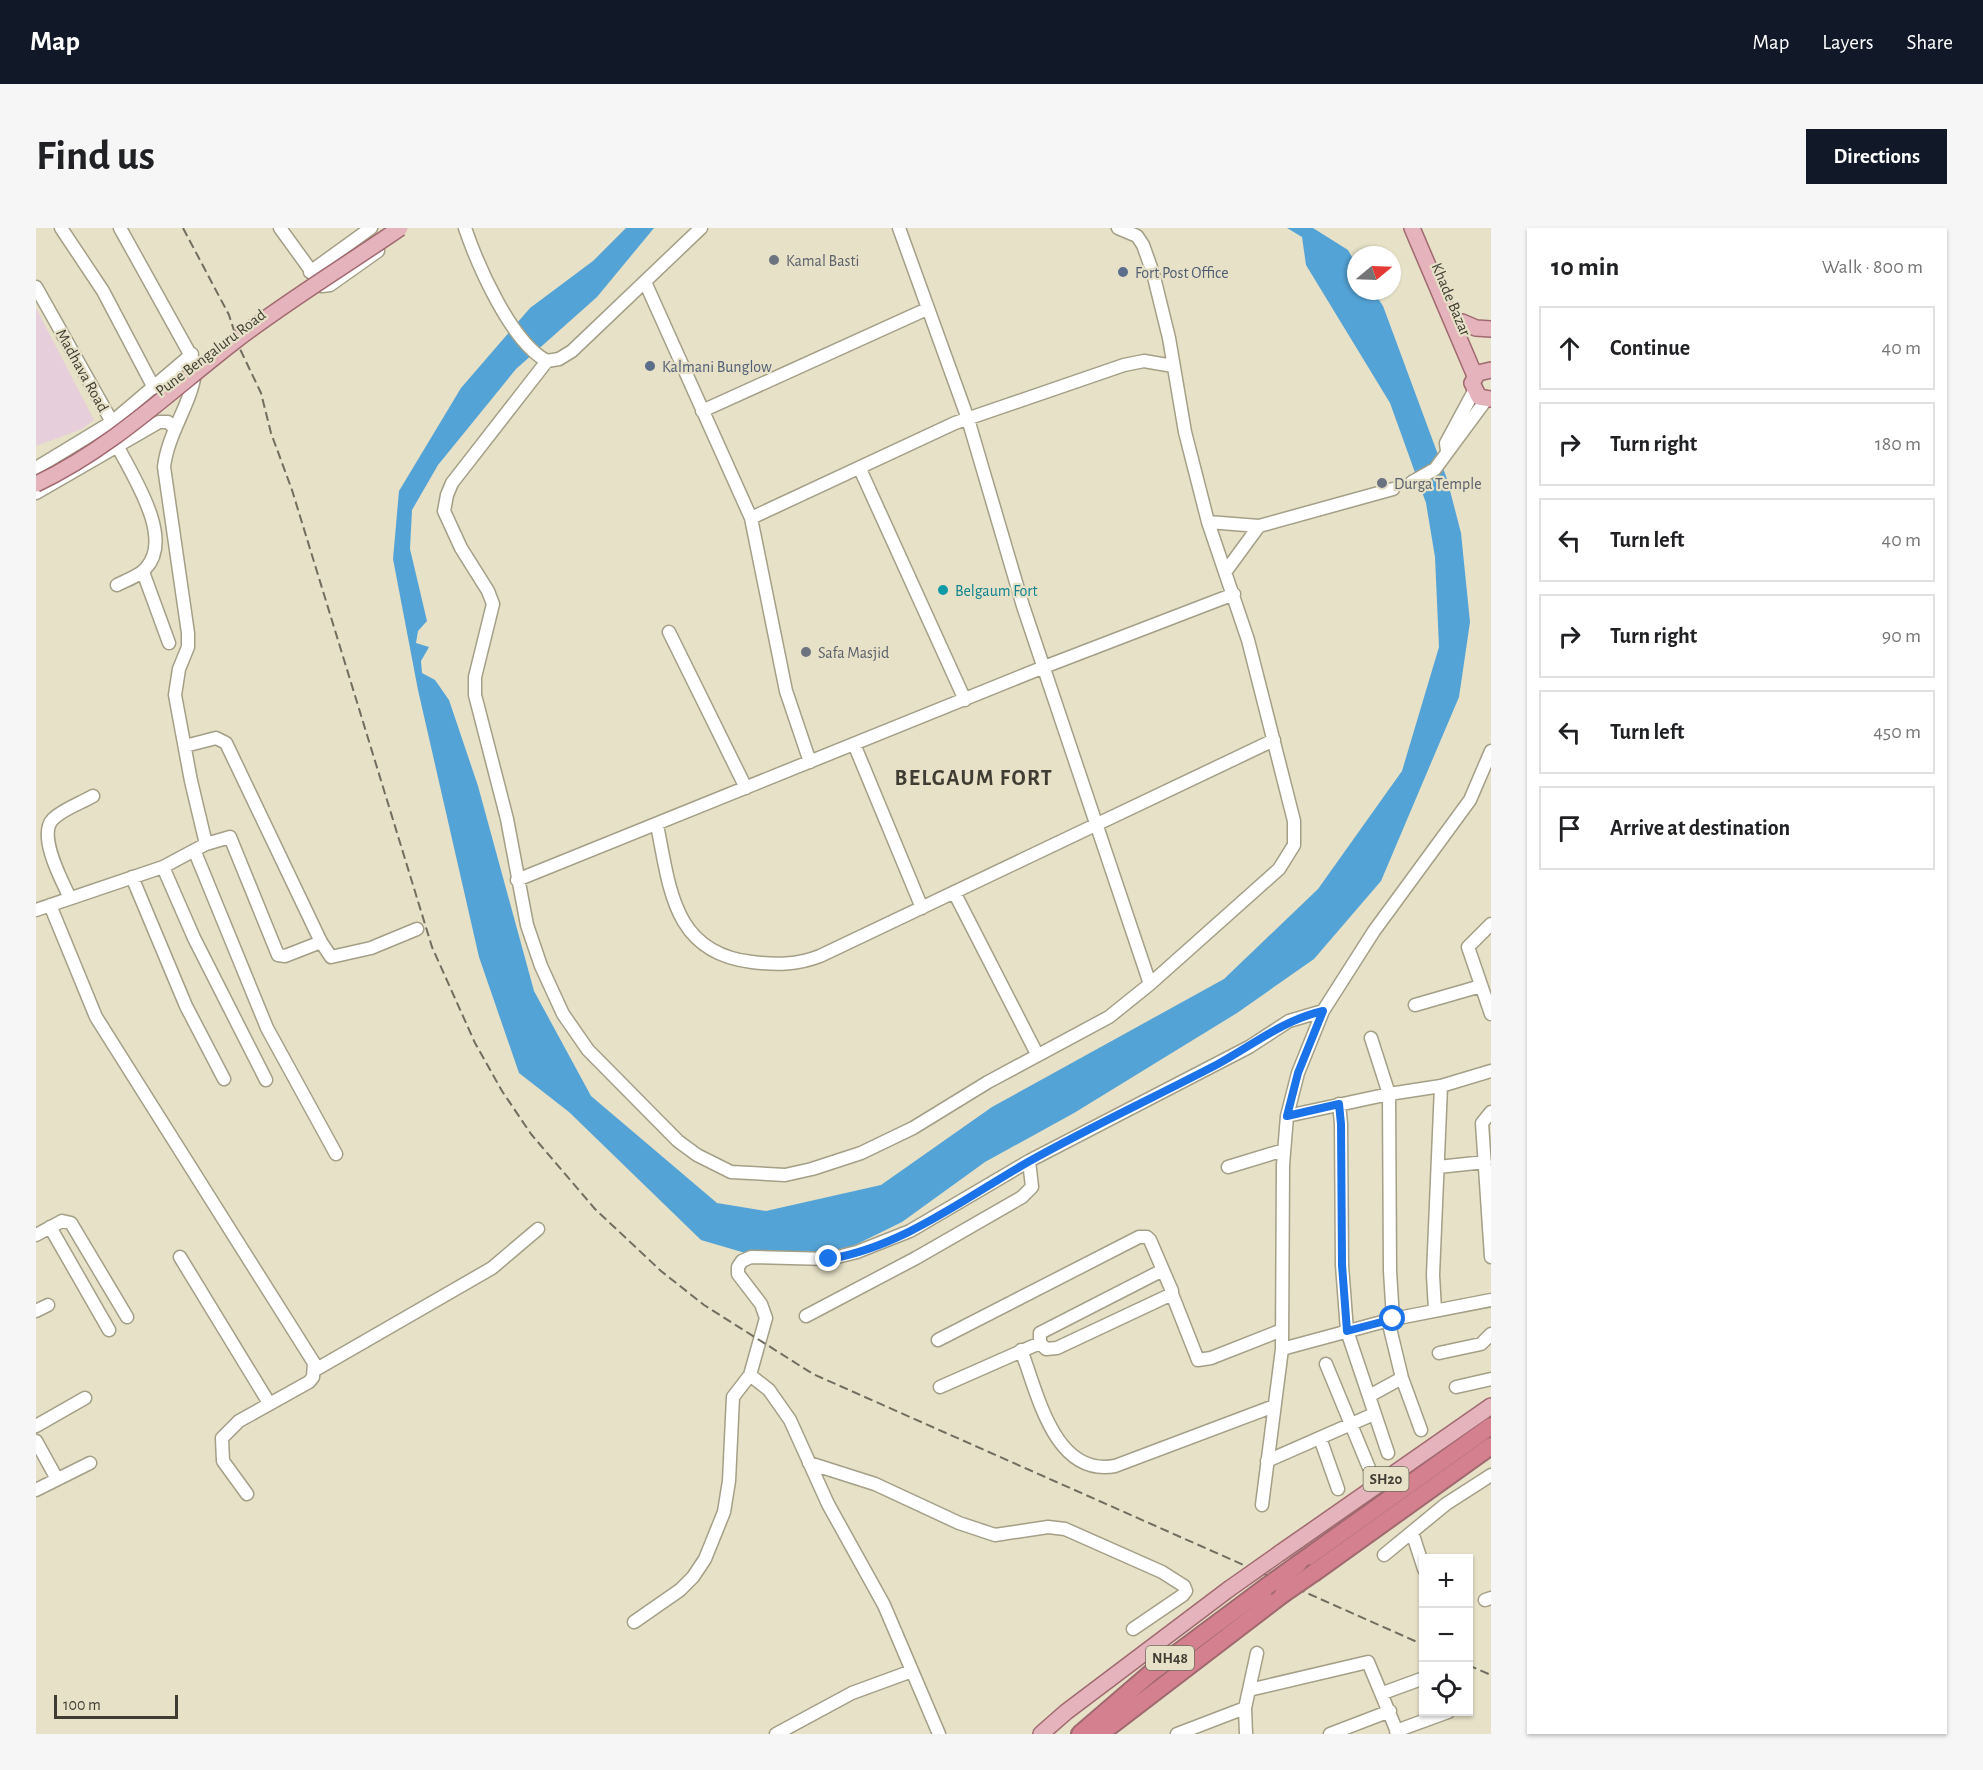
<!DOCTYPE html>
<html lang="en">
<head>
<meta charset="utf-8">
<style>
  body { margin:0; font-family:"Alegreya Sans",sans-serif; background:#f6f6f6; color:#202124 }
  .controls { position:absolute; right:18px; bottom:18px; display:grid; overflow:hidden; border-radius:0px; box-shadow:0 2px 4px #0004 }
  .controls button { width:54px; height:54px; display:grid; place-items:center; padding:0; border:0; border-bottom:2px solid #e0e0e0; background:#fff; color:#202124; font:30px sans-serif }
  .compass { position:absolute; left:1311px; top:18px; width:54px; height:54px; border-radius:50%; background:#fff; box-shadow:0 2px 4px #0004; rotate:71deg }
  .scale { position:absolute; left:18px; bottom:15px; width:124px; box-sizing:border-box; padding-left:6px; border:3px solid #3f3d33; border-top:0; font-size:16px; line-height:21px; white-space:nowrap; color:#3f3d33; -webkit-text-stroke:4px #e6e1c7; paint-order:stroke }
  .stop { position:absolute; width:18px; height:18px; margin:-14px; border:4px solid #1a73e8; border-radius:50%; background:#fff }
  .stop.end { background:#1a73e8; border-color:#fff; box-shadow:0 2px 6px #0008 }
  .list { margin:0; padding:0; list-style:none }
  h2 { display:flex; justify-content:space-between; align-items:center; height:78px; margin:0; padding:0 24px; font-size:26px }
  h2 small { font-size:20px; font-weight:400; color:#757577 }
  .list li { display:grid; grid-template-columns:39px 1fr auto; gap:18px; align-items:center; box-sizing:border-box; height:84px; margin:0 12px 12px; padding:0 12px; border:2px solid #e0e0e0; border-radius:0px }
  .list b { display:block; font-size:22px; white-space:nowrap }
  .list em { font-size:20px; font-style:normal; color:#757577 }
  .icon { flex:none; width:33px; height:33px; fill:none; stroke:currentColor; stroke-width:2; stroke-linecap:round; stroke-linejoin:round }
  .map { position:relative; flex:none; width:1455px; height:1506px; overflow:hidden; border-radius:0px }
  header { display:flex; align-items:center; gap:36px; box-sizing:border-box; height:84px; padding:0 30px; background:#111827; color:#fff }
  header strong { font-size:28px }
  nav { display:flex; gap:33px; margin-inline-start:auto; font-size:21px }
  .intro { display:flex; align-items:center; justify-content:space-between; box-sizing:border-box; height:144px; padding:0 36px }
  h1 { margin:0; font-size:42px }
  .button { padding:15px 27px; border-radius:0px; background:#111827; color:#fff; font-size:21px; font-weight:700 }
  main { display:flex; gap:36px; padding:0 36px }
  aside { flex:1; background:#fff; border-radius:0px; box-shadow:0 2px 4px #0004 }
  .map>svg:first-child { display:block }
</style>
</head>
<body>
<header>
<strong>Map</strong>
<nav><a>Map</a><a>Layers</a><a>Share</a></nav>
</header>
<div class="intro"><h1>Find us</h1><a class="button">Directions</a></div>
<main>
<div class="map">
<svg width="1455" height="1506" viewBox="0 0 1455 1506">
  <rect width="100%" height="100%" fill="#e6e1c7"/>
  <!-- commercial -->
  <path fill="#e6cfda" d="M0,80L58,192L46,201L0,218Z"/>
  <!-- water -->
  <path fill="#54a3d6" d="M590,0H618L561,69L480,141L402,237L376,282L374,321L391,393L382,403L380,415L393,419L385,433L386,445L399,452L413,472L442,558L498,763L555,868L681,975L730,983L845,957L956,879L1188,751L1282,661L1366,543L1403,419L1399,329L1390,275L1354,175L1270,37L1266,9L1251,0H1277L1312,22L1320,36V63H1337L1347,78L1411,251L1425,305L1434,394L1423,469L1345,653L1278,731L1201,785L1038,885L949,934L866,994L809,1022L747,1036L665,1012L533,884L483,845L443,729L382,462L357,331L363,263L425,160L494,80L557,33Z"/>
  <g fill="none" stroke-linecap="round" stroke-linejoin="round">
    <defs>
      <path id="minor" d="M25,0L67,63L118,160
        M84,0L160,137C158,173 132,203 128,239L152,405V419L143,441L139,467L155,553L170,616
        M244,0L286,58L294,57L342,23
        M429,0C442,38 475,114 511,133L523,131L536,123L665,0
        M863,0L932,191L987,378L1114,756
        M274,44L335,0
        M609,54L715,290L750,463L774,534
        M0,59L76,194
        M511,133L416,255L411,267L408,283L425,320L452,363L457,376L439,449V467L471,591L491,697L505,738L527,786L552,822L642,913L661,927L695,944L749,947L776,941L825,925L877,900L952,854L1073,789L1114,756L1243,641L1258,617V593L1212,412L1172,294L1149,204L1133,110L1117,45L1107,17L1101,8L1082,0
        M666,183L891,81
        M1411,223L1410,215L1438,163
        M0,240L76,194L156,126
        M824,241L929,472
        M1376,254L1399,241L1450,172
        M0,265L123,194H132L138,200
        M715,290L919,195L1088,137L1108,133L1137,138
        M1172,294L1223,298L1357,261
        M1190,343L1223,298
        M107,344L133,415
        M81,357C90,352 104,348 110,340C138,310 97,249 82,219
        M633,404L710,560
        M818,516L886,680
        M149,518L180,510L190,515L285,714L295,729L335,720L381,701
        M621,597C634,661 637,725 716,734C740,737 761,737 784,728L1238,512
        M159,624L231,800L300,926
        M127,639L158,710L230,852
        M96,649L150,778L188,851
        M481,652L1008,439L1198,366
        M918,664L1001,826
        M34,670C26,653 1,607 17,591C27,581 45,575 57,568
        M14,677L60,789L278,1135L277,1149L273,1154L203,1193L186,1210L187,1233L211,1266
        M0,682L127,639L170,616L194,609L242,727L249,728L285,714
        M1455,696L1432,719L1455,786
        M1379,777L1445,758
        M1335,810L1353,866L1354,1043L1357,1091
        M1303,876L1305,896L1306,1037L1311,1103L1352,1225
        M1455,884L1446,895L1455,1029
        M1251,888L1353,866L1405,858L1455,843
        M1192,939L1248,922
        M1402,939L1449,934
        M14,999L73,1102
        M0,1007L26,993L35,995L91,1089
        M144,1029L233,1175
        M1136,1066L1162,1132L1175,1130L1246,1102
        M1399,1082L1397,1047L1405,858
        M0,1083L12,1077
        M770,1088L880,1030L986,969L996,959L993,933
        M1352,1092L1366,1150L1385,1202
        M902,1112L1103,1009H1111L1114,1012L1136,1063V1066L1021,1120L1010,1121L1004,1115V1105L1127,1042
        M1246,1121L1357,1091L1455,1072
        M985,1122C1002,1166 1018,1249 1079,1238L1238,1178
        M1403,1125L1445,1116L1455,1106
        M1290,1136L1333,1240
        M279,1142L456,1040L502,1001
        M714,1147L733,1162L754,1192L792,1276L848,1377L903,1506
        M904,1159L1004,1115
        M1420,1159L1455,1151
        M1333,1168L1366,1150
        M0,1198L49,1170
        M1284,1210L1302,1261
        M0,1213L21,1251
        M1231,1233L1338,1186
        M773,1235L839,1256L923,1295L959,1307L1012,1299L1029,1301L1126,1344L1148,1358L1150,1363L1147,1367L1097,1401
        M0,1262L54,1235
        M1226,1277L1246,1121L1247,937L1251,888L1262,845L1287,783L1338,703L1434,572L1455,523
        M1376,1304L1388,1341
        M1348,1327L1410,1276L1455,1247
        M1449,1372L1455,1370
        M598,1394L644,1362L657,1349L669,1331L688,1284L693,1253L697,1169L714,1147L730,1090L725,1076L702,1046V1039L706,1033L715,1029L793,1031L821,1024L874,1003L993,933L1213,819L1253,793L1287,783
        M1213,1462L1332,1434L1362,1506
        M1347,1465L1388,1450
        M1360,1503L1412,1484
        M740,1506L816,1465L876,1443
        M1141,1506L1209,1480
        M1210,1506L1209,1480L1221,1425
        M1294,1506L1354,1483"/>
      <path id="major" d="M1376,0L1439,148
        M1426,94L1440,100L1455,101
        M1455,142L1442,145L1436,155L1443,169L1455,171
        M1244,1325L1455,1178
        M1005,1506L1030,1484L1193,1361"/>
      <path id="highway" d="M1262,1336L1455,1198
        M1279,1344L1455,1218
        M1044,1506L1116,1444L1230,1359
        M1064,1506L1247,1366"/>
    </defs>
    <!-- minor casing -->
    <use href="#minor" stroke="#a49f87" stroke-width="15"/>
    <!-- major casing -->
    <use href="#major" stroke="#a0696f" stroke-width="18"/>
    <!-- highway casing -->
    <use href="#highway" stroke="#a0696f" stroke-width="20"/>
    <!-- minor -->
    <use href="#minor" stroke="#fff" stroke-width="12"/>
    <!-- major -->
    <use href="#major" stroke="#e5b3bc" stroke-width="15"/>
    <!-- highway -->
    <use href="#highway" stroke="#d4808f" stroke-width="16"/>
    <!-- rail -->
    <path stroke="#716e5f" stroke-width="2" stroke-dasharray="9 4.5" stroke-linecap="butt" d="M147,0L193,87L204,121L225,165L235,205L256,262L396,719L439,815L466,863L495,906L559,981L625,1043L668,1077L777,1146L1388,1417
      M1432,1437L1455,1447"/>
    <defs>
      <path id="major-bridge" d="M0,256C75,221 134,163 199,113C251,73 309,38 364,0
        M1193,1361L1244,1325"/>
      <path id="highway-bridge" d="M1230,1359L1262,1336
        M1247,1366L1279,1344"/>
    </defs>
    <!-- major-bridge casing -->
    <use href="#major-bridge" stroke="#a0696f" stroke-width="18" stroke-linecap="butt"/>
    <!-- highway-bridge casing -->
    <use href="#highway-bridge" stroke="#a0696f" stroke-width="20" stroke-linecap="butt"/>
    <!-- major-bridge -->
    <use href="#major-bridge" stroke="#e5b3bc" stroke-width="15"/>
    <!-- highway-bridge -->
    <use href="#highway-bridge" stroke="#d4808f" stroke-width="16"/>
  </g>
  <g fill="none" stroke-linecap="round" stroke-linejoin="round">
    <!-- route -->
    <path stroke="#1a73e8" stroke-width="8" d="M793,1031C866,1019 929,970 992,934C1054,899 1119,869 1182,836C1217,817 1247,792 1287,783L1262,845L1251,888L1303,876L1305,896L1306,1037L1311,1103L1357,1091"/>
  </g>
  <!-- markers -->
  <g fill="#6b7280" stroke="#e6e1c7" stroke-width="2">
    <circle cx="738" cy="32" r="6"/>
    <circle cx="1346" cy="255" r="6"/>
    <circle cx="770" cy="424" r="6"/>
  </g>
  <g fill="#5c6f8a" stroke="#e6e1c7" stroke-width="2">
    <circle cx="1087" cy="44" r="6"/>
    <circle cx="614" cy="138" r="6"/>
  </g>
  <circle fill="#0f9aa8" stroke="#e6e1c7" stroke-width="2" cx="907" cy="362" r="6"/>
  <g text-anchor="middle" stroke-width="4.5" stroke-linejoin="round" paint-order="stroke">
    <!-- shield labels -->
    <g fill="#e6e1c7" stroke="#716e5f" stroke-width="1.5">
      <rect x="1327.5" y="1239" width="45" height="24" rx="4.5"/>
      <rect x="1110" y="1418" width="48" height="24" rx="4.5"/>
    </g>
    <g font-size="15" font-weight="bold" fill="#3f3d33">
      <text x="1350" y="1256">SH20</text>
      <text x="1134" y="1435">NH48</text>
    </g>
    <!-- worship labels -->
    <g font-size="16" fill="#5b616d" stroke="#e6e1c7" text-anchor="start">
      <text x="750" y="38">Kamal Basti</text>
      <text x="1358" y="261">Durga Temple</text>
      <text x="782" y="430">Safa Masjid</text>
    </g>
    <!-- service labels -->
    <g font-size="16" fill="#4e5e75" stroke="#e6e1c7" text-anchor="start">
      <text x="1099" y="50">Fort Post Office</text>
      <text x="626" y="144">Kalmani Bunglow</text>
    </g>
    <!-- street labels -->
    <g font-size="16" fill="#3f3d33" stroke="#e6e1c7">
      <text transform="translate(1416 71) rotate(67)" y="6">Khade Bazar</text>
      <text transform="translate(174 124) rotate(-37)" y="6">Pune Bengaluru Road</text>
      <text transform="translate(47 142) rotate(61)" y="6">Madhava Road</text>
    </g>
    <!-- culture labels -->
    <g font-size="16" fill="#0d838f" stroke="#e6e1c7" text-anchor="start">
      <text x="919" y="368">Belgaum Fort</text>
    </g>
    <!-- district labels -->
    <g font-size="22" font-weight="bold" letter-spacing="1.5" fill="#3f3d33" stroke="#e6e1c7">
      <text x="938" y="557">BELGAUM FORT</text>
    </g>
  </g>
</svg>
<div class="controls">
<button>+</button>
<button>−</button>
<button><svg class="icon" aria-label="locate" viewBox="0 0 24 24"><circle cx="12" cy="12" r="6"/><path d="M12 2v4M12 18v4M2 12h4M18 12h4"/></svg></button>
</div>
<svg class="compass" viewBox="-18 -18 36 36"><path d="M0-13l5 13h-10z" fill="#e53935"/><path d="M0 13l5-13h-10z" fill="#757577"/></svg>
<div class="scale">100 m</div>
<div class="stop" style="left:1357px;top:1091px"></div>
<div class="stop end" style="left:793px;top:1031px"></div>
</div>
<aside>
<h2>10 min<small>Walk · 800 m</small></h2>
<ul class="list">
<li><svg class="icon" aria-label="ahead" viewBox="0 0 24 24"><path d="M12 20V5M6 11l6-6 6 6"/></svg><div><b>Continue</b></div><em>40 m</em></li>
<li><svg class="icon" aria-label="right" viewBox="0 0 24 24"><path d="M7 20v-9h11M14 6l5 5-5 5"/></svg><div><b>Turn right</b></div><em>180 m</em></li>
<li><svg class="icon" aria-label="left" viewBox="0 0 24 24"><path d="M17 20v-9H6M10 6l-5 5 5 5"/></svg><div><b>Turn left</b></div><em>40 m</em></li>
<li><svg class="icon" aria-label="right" viewBox="0 0 24 24"><path d="M7 20v-9h11M14 6l5 5-5 5"/></svg><div><b>Turn right</b></div><em>90 m</em></li>
<li><svg class="icon" aria-label="left" viewBox="0 0 24 24"><path d="M17 20v-9H6M10 6l-5 5 5 5"/></svg><div><b>Turn left</b></div><em>450 m</em></li>
<li><svg class="icon" aria-label="arrive" viewBox="0 0 24 24"><path d="M6 21V4h12l-3 4 3 4H6"/></svg><div><b>Arrive at destination</b></div></li>
</ul>
</aside>
</main>
</body>
</html>
